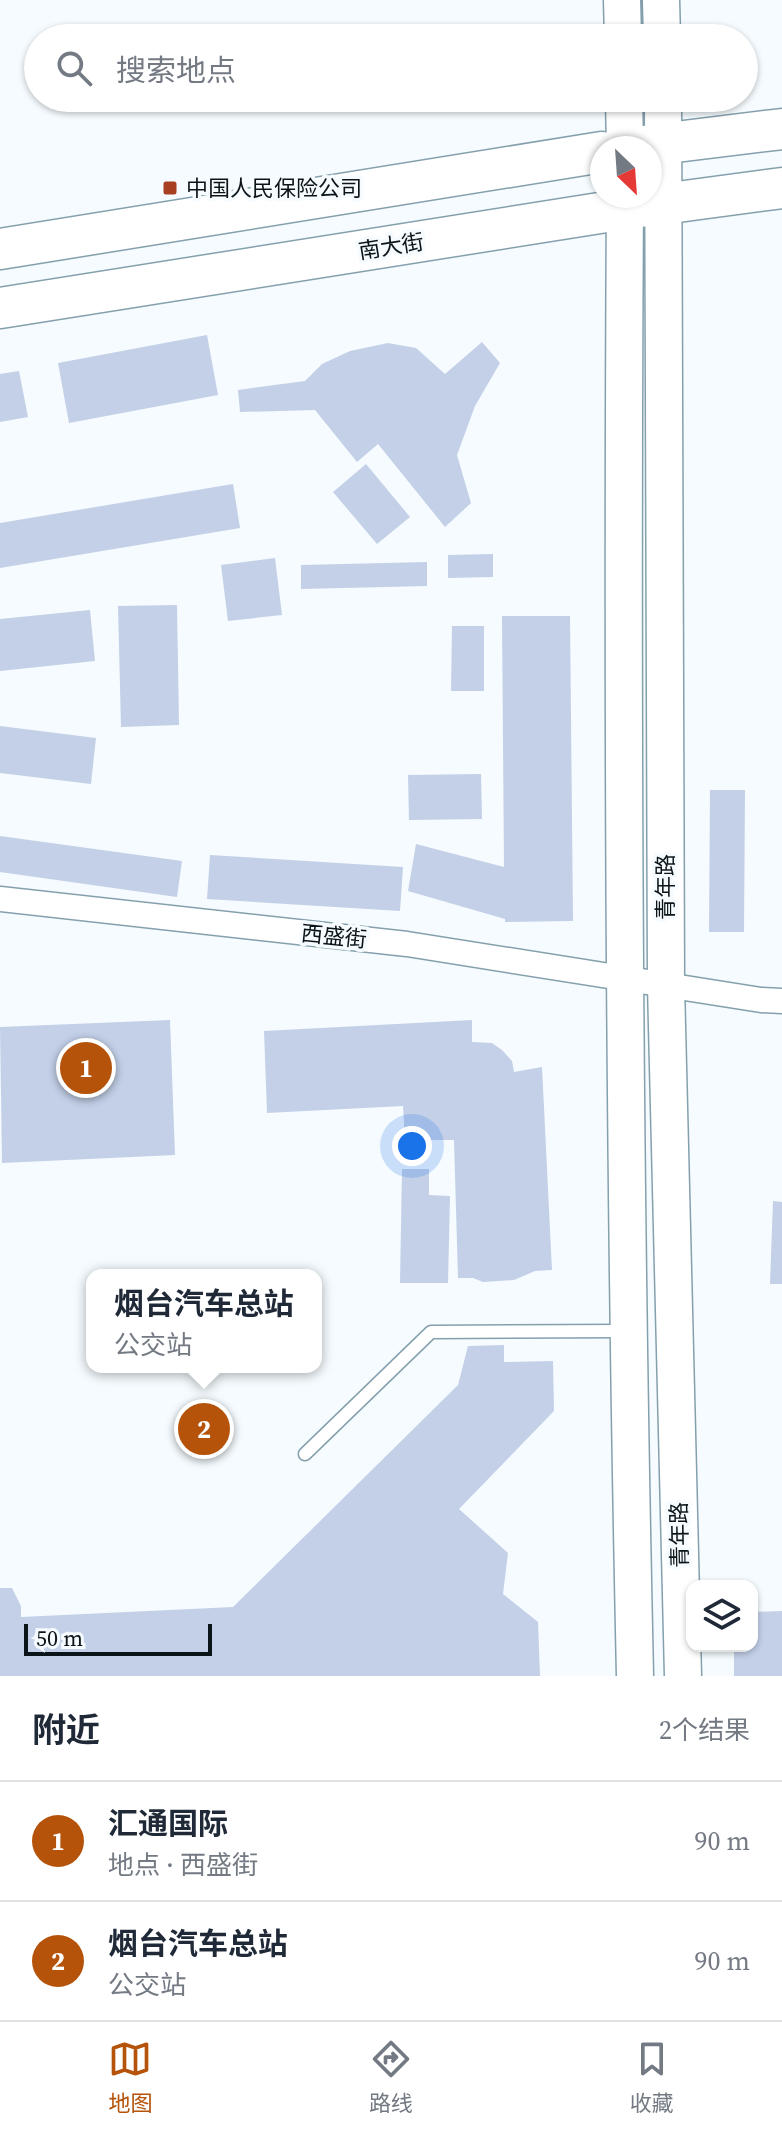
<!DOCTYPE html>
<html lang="zh">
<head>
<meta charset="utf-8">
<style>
  body { margin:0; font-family:"Source Serif 4","Noto Sans SC",serif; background:#f2f2f3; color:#1f2937 }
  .controls { position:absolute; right:24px; bottom:24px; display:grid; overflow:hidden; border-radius:16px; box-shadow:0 2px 6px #0004 }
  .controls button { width:72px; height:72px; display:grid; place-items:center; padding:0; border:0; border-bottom:2px solid #e0e1e3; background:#fff; color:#1f2937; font:40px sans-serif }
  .compass { position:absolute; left:590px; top:136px; width:72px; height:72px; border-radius:50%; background:#fff; box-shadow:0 2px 6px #0004; rotate:155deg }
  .scale { position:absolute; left:24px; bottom:20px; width:188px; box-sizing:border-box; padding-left:8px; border:4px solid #0a1419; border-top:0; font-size:22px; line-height:28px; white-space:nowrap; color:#0a1419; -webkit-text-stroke:6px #f5fbfe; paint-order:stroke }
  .you { position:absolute; left:412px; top:1146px; width:28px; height:28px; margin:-20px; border:6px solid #fff; border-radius:50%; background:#1a73e8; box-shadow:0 0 0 12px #1a73e833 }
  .badge { display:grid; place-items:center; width:52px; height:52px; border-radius:50%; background:#b45309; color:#fff; font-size:26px; font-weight:700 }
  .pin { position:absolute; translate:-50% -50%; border:4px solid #fff; box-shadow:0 2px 8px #0006 }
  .popup { position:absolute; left:86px; top:1269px; width:236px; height:104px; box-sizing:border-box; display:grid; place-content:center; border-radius:16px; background:#fff; filter:drop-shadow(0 2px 6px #0005); font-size:26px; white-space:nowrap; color:#747a83 }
  .popup b { font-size:30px; color:#1f2937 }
  .popup::after { content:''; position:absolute; left:50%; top:100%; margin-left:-16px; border:16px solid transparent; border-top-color:#fff }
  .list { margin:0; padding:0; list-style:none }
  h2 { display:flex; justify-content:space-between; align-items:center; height:104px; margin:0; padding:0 32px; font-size:34px }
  h2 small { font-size:26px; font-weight:400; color:#747a83 }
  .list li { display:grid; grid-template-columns:52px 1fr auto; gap:24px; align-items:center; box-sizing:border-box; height:120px; padding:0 32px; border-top:2px solid #e0e1e3 }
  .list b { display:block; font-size:30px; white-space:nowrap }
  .list p { margin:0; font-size:26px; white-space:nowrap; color:#747a83 }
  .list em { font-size:26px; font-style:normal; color:#747a83 }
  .icon { flex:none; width:44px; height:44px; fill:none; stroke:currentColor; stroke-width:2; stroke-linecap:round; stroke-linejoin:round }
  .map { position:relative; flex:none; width:782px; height:1676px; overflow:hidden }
  .search { position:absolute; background:#fff; box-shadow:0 2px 6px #0004; left:24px; right:24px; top:24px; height:88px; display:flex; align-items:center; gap:20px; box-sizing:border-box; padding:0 28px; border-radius:44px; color:#747a83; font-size:30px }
  .sheet { height:344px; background:#fff }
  nav { display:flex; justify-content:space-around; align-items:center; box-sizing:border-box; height:112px; border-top:2px solid #e0e1e3; background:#fff; font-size:22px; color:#747a83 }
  nav a { display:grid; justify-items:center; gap:4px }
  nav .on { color:#b45309 }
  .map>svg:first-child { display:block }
</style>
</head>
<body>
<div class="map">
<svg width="782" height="1676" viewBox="0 0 782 1676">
  <rect width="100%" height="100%" fill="#f5fbfe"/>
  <!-- building -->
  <path fill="#c3d0e8" d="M207,335L218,395L69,423L58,363Z
    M482,342L500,363L475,406L457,455L471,503L445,527L378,444L357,462L315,410L240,412L238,390L305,381L322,364L350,351L388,343L416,348L445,374Z
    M19,371L28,417L0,422V374Z
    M366,464L410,517L377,544L333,492Z
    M233,484L240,528L0,568V523Z
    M493,554V577L448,578V555Z
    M275,558L282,615L228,621L221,565Z
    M427,562V586L301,589V565Z
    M177,605L179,725L121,727L118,606Z
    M90,610L95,661L0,671V619Z
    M502,616H570L573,921L505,922V919L408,891L416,844L504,867Z
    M452,626H484V691H451Z
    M0,726L96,738L91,784L0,773Z
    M481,774L482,819L409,820L408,775Z
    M710,790H745L744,932H709Z
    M0,836L182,861L177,897L0,872Z
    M210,855L403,867L400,911L207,899Z
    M170,1020L175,1155L2,1163L0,1027Z
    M472,1020V1042L492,1043L502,1050L512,1061L514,1072L542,1067L552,1270L535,1271L514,1280L483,1282L473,1278H458L454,1140H405L403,1106L267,1113L264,1031Z
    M402,1169H429V1195L450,1196L448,1283H400Z
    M773,1201L782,1202V1284H770Z
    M504,1345V1362L553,1361L554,1411L459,1509L508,1553L503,1594L538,1622L540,1676H0V1588H12L21,1606V1617L233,1607L458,1385L468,1346Z
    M782,1611V1676H734V1646H752V1612Z"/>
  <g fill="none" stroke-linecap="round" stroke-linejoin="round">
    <defs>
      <path id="lane" d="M305,1454L431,1332L624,1331"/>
      <path id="street" d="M0,899L407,944L761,1000L782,1001"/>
      <path id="secondary" d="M622,0L623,38
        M661,0L662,38
        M624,98L625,148
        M663,98L666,985L683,1676
        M625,196C622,689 624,1183 635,1676"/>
      <path id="primary" d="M627,148L782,129
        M0,249L602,152
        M0,308L625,209L782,188"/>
    </defs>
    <!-- lane casing -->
    <use href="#lane" stroke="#84a0ad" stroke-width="15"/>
    <!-- street casing -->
    <use href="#street" stroke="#84a0ad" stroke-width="27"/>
    <!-- secondary casing -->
    <use href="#secondary" stroke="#84a0ad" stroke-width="39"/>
    <!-- primary casing -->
    <use href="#primary" stroke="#84a0ad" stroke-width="43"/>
    <!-- lane -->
    <use href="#lane" stroke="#fff" stroke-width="12"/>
    <!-- street -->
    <use href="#street" stroke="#fff" stroke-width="24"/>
    <!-- secondary -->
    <use href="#secondary" stroke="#fff" stroke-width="36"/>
    <!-- primary -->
    <use href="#primary" stroke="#fff" stroke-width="40"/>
  </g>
  <!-- markers -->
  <rect fill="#a73f20" stroke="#f5fbfe" stroke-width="3" x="162" y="180" width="16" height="16" rx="4"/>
  <g text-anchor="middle" stroke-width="7" stroke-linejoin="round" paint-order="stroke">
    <!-- poi labels -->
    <g font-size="22" fill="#0a1419" stroke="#f5fbfe" text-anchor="start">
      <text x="186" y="196">中国人民保险公司</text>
    </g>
    <!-- street labels -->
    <g font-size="22" fill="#0a1419" stroke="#f5fbfe">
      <text transform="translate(391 246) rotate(-9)" y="8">南大街</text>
      <text transform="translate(665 887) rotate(-90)" y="8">青年路</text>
      <text transform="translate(334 936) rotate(6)" y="8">西盛街</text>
      <text transform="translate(679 1535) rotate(-91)" y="8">青年路</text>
    </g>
  </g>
</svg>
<div class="controls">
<button><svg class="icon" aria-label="layers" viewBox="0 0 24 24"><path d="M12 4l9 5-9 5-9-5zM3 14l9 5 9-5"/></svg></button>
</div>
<svg class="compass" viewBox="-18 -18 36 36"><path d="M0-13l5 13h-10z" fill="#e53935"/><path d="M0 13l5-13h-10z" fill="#747a83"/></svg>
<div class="scale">50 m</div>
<div class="you"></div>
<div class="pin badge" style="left:86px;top:1068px">1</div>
<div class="pin badge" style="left:204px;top:1429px">2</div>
<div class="popup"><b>烟台汽车总站</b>公交站</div>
<div class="search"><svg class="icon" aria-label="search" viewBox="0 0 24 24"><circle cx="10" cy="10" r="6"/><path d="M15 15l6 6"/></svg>搜索地点</div>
</div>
<section class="sheet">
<h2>附近<small>2个结果</small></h2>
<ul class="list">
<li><span class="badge">1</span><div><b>汇通国际</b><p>地点 · 西盛街</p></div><em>90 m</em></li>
<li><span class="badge">2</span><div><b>烟台汽车总站</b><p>公交站</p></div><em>90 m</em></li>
</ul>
</section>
<nav>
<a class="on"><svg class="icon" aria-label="map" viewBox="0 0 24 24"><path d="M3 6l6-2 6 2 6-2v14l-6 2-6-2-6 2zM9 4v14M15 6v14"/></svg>地图</a>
<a><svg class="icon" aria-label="directions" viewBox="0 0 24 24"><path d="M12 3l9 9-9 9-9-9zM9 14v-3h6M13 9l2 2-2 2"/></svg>路线</a>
<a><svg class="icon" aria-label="saved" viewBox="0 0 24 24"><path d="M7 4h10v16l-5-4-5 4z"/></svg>收藏</a>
</nav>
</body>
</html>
